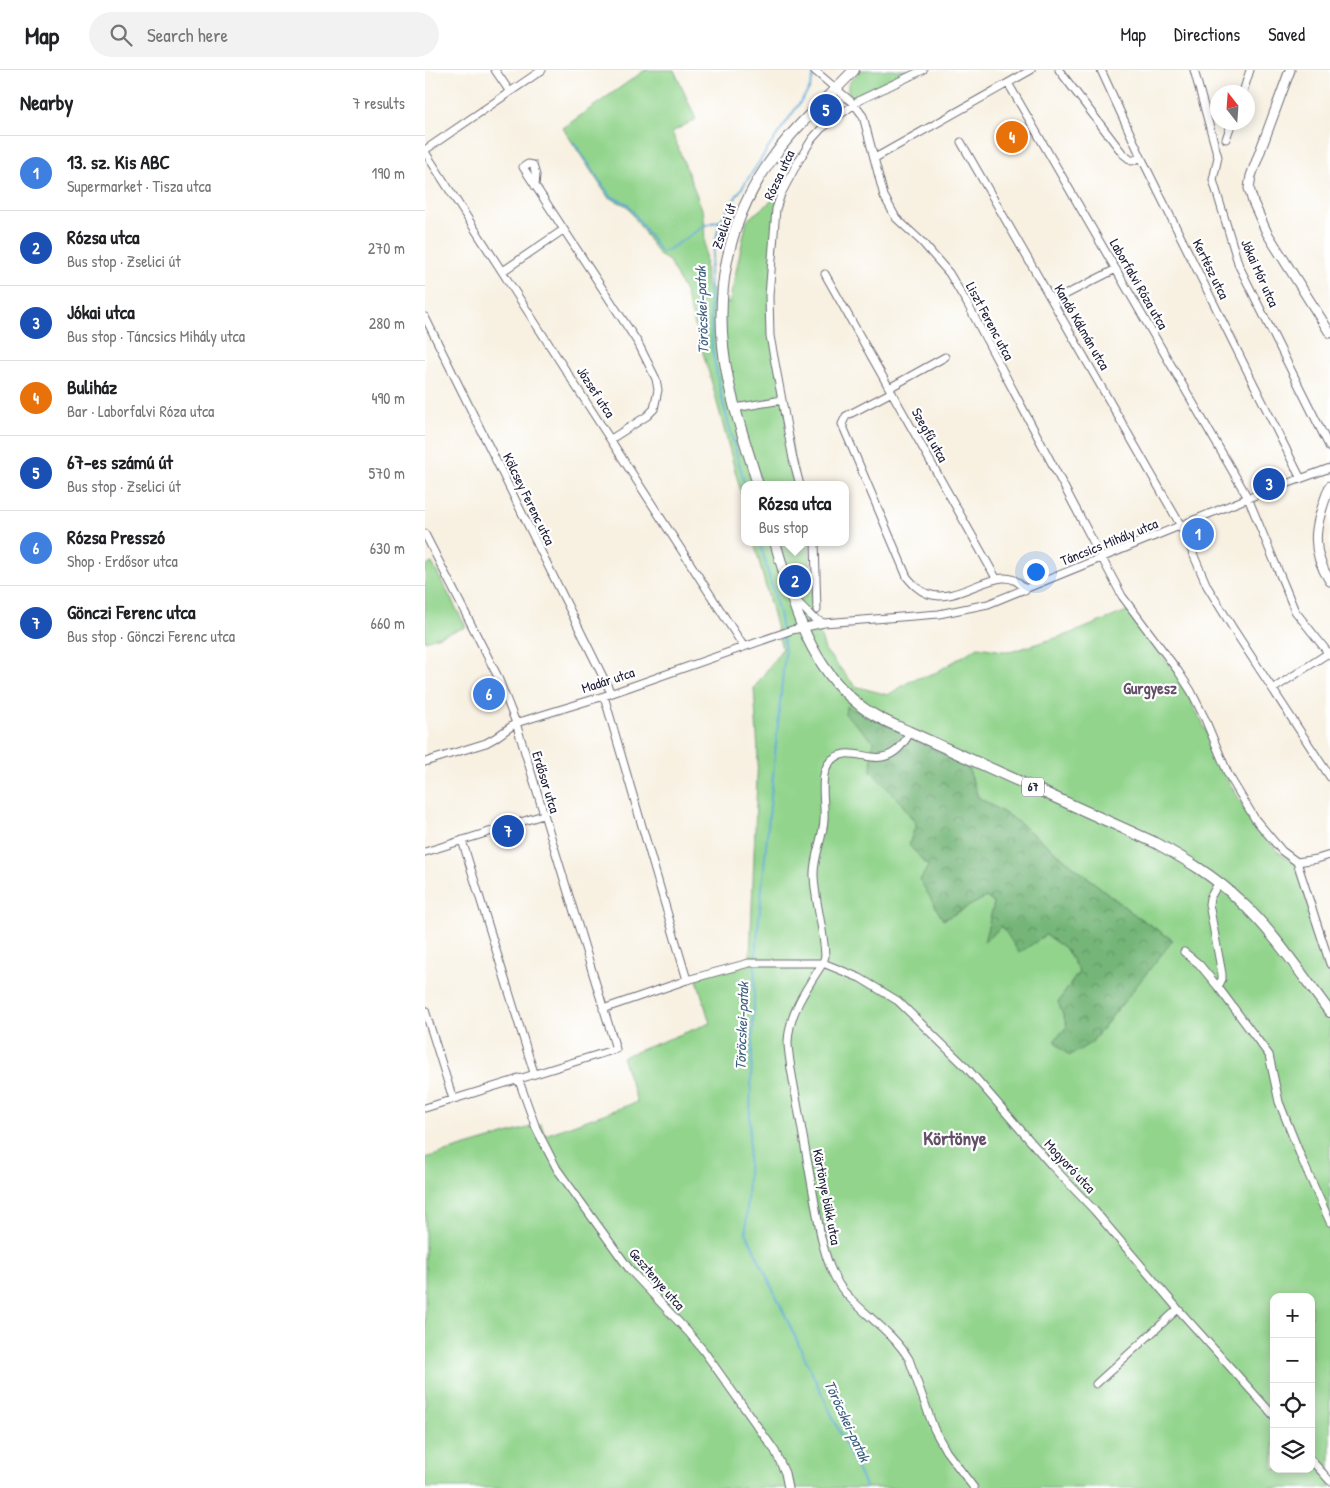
<!DOCTYPE html>
<html lang="en">
<head>
<meta charset="utf-8">
<style>
  body { margin:0; font-family:"Patrick Hand",sans-serif; background:#f2f2f2; color:#202124 }
  .controls { position:absolute; right:15px; bottom:15px; display:grid; overflow:hidden; border-radius:10px; box-shadow:0 2px 12px #0003 }
  .controls button { width:45px; height:45px; display:grid; place-items:center; padding:0; border:0; border-bottom:1px solid #e0e0e0; background:#fff; color:#202124; font:25px sans-serif }
  .compass { position:absolute; left:785px; top:15px; width:45px; height:45px; border-radius:50%; background:#fff; box-shadow:0 2px 12px #0003; rotate:343deg }
  .you { position:absolute; left:610px; top:501px; width:18px; height:18px; margin:-12px; border:4px solid #fff; border-radius:50%; background:#1a73e8; box-shadow:0 0 0 8px #1a73e833 }
  .badge { display:grid; place-items:center; width:32px; height:32px; border-radius:50%; background:#c8321e; color:#fff; font-size:16px; font-weight:700 }
  .pin { position:absolute; translate:-50% -50%; border:2px solid #fff; box-shadow:0 1px 5px #0006 }
  .popup { position:absolute; left:316px; top:411px; width:108px; height:65px; box-sizing:border-box; display:grid; place-content:center; border-radius:10px; background:#fff; filter:drop-shadow(0 1px 4px #0005); font-size:16px; white-space:nowrap; color:#757577 }
  .popup b { font-size:19px; color:#202124 }
  .popup::after { content:''; position:absolute; left:50%; top:100%; margin-left:-10px; border:10px solid transparent; border-top-color:#fff }
  .list { margin:0; padding:0; list-style:none }
  h2 { display:flex; justify-content:space-between; align-items:center; height:65px; margin:0; padding:0 20px; font-size:21px }
  h2 small { font-size:16px; font-weight:400; color:#757577 }
  .list li { display:grid; grid-template-columns:32px 1fr auto; gap:15px; align-items:center; box-sizing:border-box; height:75px; padding:0 20px; border-top:1px solid #e0e0e0 }
  .list b { display:block; font-size:19px; white-space:nowrap }
  .list p { margin:0; font-size:16px; white-space:nowrap; color:#757577 }
  .list em { font-size:16px; font-style:normal; color:#757577 }
  .icon { flex:none; width:28px; height:28px; fill:none; stroke:currentColor; stroke-width:2; stroke-linecap:round; stroke-linejoin:round }
  .map { position:relative; flex:none; width:905px; height:1418px; overflow:hidden }
  header { display:flex; align-items:center; gap:30px; box-sizing:border-box; height:70px; padding:0 25px; background:#fff; border-bottom:1px solid #e0e0e0 }
  header strong { font-size:24px }
  nav { display:flex; gap:28px; margin-inline-start:auto; font-size:18px }
  .search { width:350px; height:45px; background:#f2f2f2; display:flex; align-items:center; gap:12px; box-sizing:border-box; padding:0 18px; border-radius:28px; color:#757577; font-size:19px }
  main { display:flex }
  aside { flex:1; background:#fff }
  .map>svg:first-child { display:block }
</style>
</head>
<body>
<header>
<strong>Map</strong>
<div class="search"><svg class="icon" aria-label="search" viewBox="0 0 24 24"><circle cx="10" cy="10" r="6"/><path d="M15 15l6 6"/></svg>Search here</div>
<nav><a>Map</a><a>Directions</a><a>Saved</a></nav>
</header>
<main>
<aside>
<h2>Nearby<small>7 results</small></h2>
<ul class="list">
<li><span class="badge" style="background:#3f7fe0">1</span><div><b>13. sz. Kis ABC</b><p>Supermarket · Tisza utca</p></div><em>190 m</em></li>
<li><span class="badge" style="background:#1a4fb4">2</span><div><b>Rózsa utca</b><p>Bus stop · Zselici út</p></div><em>270 m</em></li>
<li><span class="badge" style="background:#1a4fb4">3</span><div><b>Jókai utca</b><p>Bus stop · Táncsics Mihály utca</p></div><em>280 m</em></li>
<li><span class="badge" style="background:#e8710a">4</span><div><b>Buliház</b><p>Bar · Laborfalvi Róza utca</p></div><em>490 m</em></li>
<li><span class="badge" style="background:#1a4fb4">5</span><div><b>67-es számú út</b><p>Bus stop · Zselici út</p></div><em>570 m</em></li>
<li><span class="badge" style="background:#3f7fe0">6</span><div><b>Rózsa Presszó</b><p>Shop · Erdősor utca</p></div><em>630 m</em></li>
<li><span class="badge" style="background:#1a4fb4">7</span><div><b>Gönczi Ferenc utca</b><p>Bus stop · Gönczi Ferenc utca</p></div><em>660 m</em></li>
</ul>
</aside>
<div class="map">
<svg width="905" height="1418" viewBox="0 0 905 1418">
  <defs>
    <pattern id="forest-crowns" width="20" height="18" patternUnits="userSpaceOnUse" patternTransform="scale(1.25)"><rect width="20" height="18" fill="#75b678"/><path d="M2 6a3 3 0 1 1 6 0M12 15a3 3 0 1 1 6 0" fill="none" stroke="#609464"/></pattern>
  </defs>
  <rect width="100%" height="100%" fill="#fff"/>
  <filter id="ink" filterUnits="userSpaceOnUse"><feTurbulence type="fractalNoise" baseFrequency=".02" numOctaves="2"/><feDisplacementMap in="SourceGraphic" scale="10" xChannelSelector="R" yChannelSelector="G"/><feConvolveMatrix kernelMatrix="1 2 1 2 8 2 1 2 1" color-interpolation-filters="sRGB"/></filter>
  <filter id="wash" filterUnits="userSpaceOnUse"><feTurbulence type="fractalNoise" baseFrequency=".0096" numOctaves="4" result="noise"/><feDisplacementMap in="SourceGraphic" scale="20" xChannelSelector="R" yChannelSelector="G"/><feGaussianBlur stdDeviation="1.12" result="paint"/><feColorMatrix in="noise" values="0 0 0 0 0 0 0 0 0 0 0 0 0 0 0 0 0 1.4 0 .05"/><feComposite in="paint" operator="in"/></filter>
  <g filter="url(#wash)">
    <rect width="100%" height="100%" fill="#f8f1e2"/>
    <!-- green -->
    <path fill="#92d48c" stroke="#5a7b64" fill-rule="evenodd" d="M220,0H249L271,49L247,62L279,144L281,214L304,234L322,150L355,124L348,202L347,266L374,415H320V438L286,310L260,222L244,191L234,185L202,136L183,127L138,58Z
      M436,0H493L435,28L427,27L423,21V14Z
      M329,472H384L388,540L400,580L430,616L463,625L487,610L510,603L553,577L585,582L647,563L702,541L751,603L777,652L800,705L828,752L853,782L871,794L905,905V1418H0V1088L116,1054L120,1065L212,1032L197,987L285,953L270,903L325,888L333,682L329,618L357,579ZM448,671L543,697L553,727L589,749L710,845L747,870L666,973L633,932L654,902L641,879L621,865L577,856L560,871L569,833L561,827L518,850L503,796L484,775L491,754L477,734L446,701ZM849,1227H886V1399H849Z
      M7,493L41,557L0,571V496Z"/>
    <!-- forest -->
    <path fill="url(#forest-crowns)" stroke="#4c6c5a" d="M421,636L480,664L543,697L553,727L589,749L710,845L748,870L666,973L644,986L629,971L642,956L633,932L654,902L641,879L621,865L594,883L577,856L559,872L569,833L561,827L518,850L495,810L503,796L484,775L491,754L477,734L446,701L448,671L420,644Z"/>
    <g fill="none" stroke-linecap="round" stroke-linejoin="round">
      <!-- stream -->
      <path stroke="#5faad7" stroke-width="2" d="M149,72L185,126L203,134L235,181L240,182L281,155L294,151
        M320,416L296,325L287,278L284,202L295,151L350,68L384,20L390,2
        M335,472L354,543L357,561
        M330,890L360,582L358,566
        M330,895L321,1162L441,1418"/>
    </g>
  </g>
  <g filter="url(#ink)">
    <g fill="none" stroke-linecap="round" stroke-linejoin="round">
      <defs>
        <path id="street" d="M70,0L85,22
          M389,0L429,34L438,46L459,126L471,148L497,172L524,203L543,235L697,526L753,601L766,621L780,649L803,704L830,749L857,781L872,792L892,789L905,785
          M634,0L698,84L707,91L716,87
          M676,0L716,87L876,409
          M769,0L793,87L788,110L814,196L905,378
          M583,13L823,428L870,541L905,585
          M818,22L825,0
          M801,69L807,52
          M536,72L756,456L782,516L809,560L905,707
          M0,80L117,0
          M0,82L319,577
          M450,88L606,0
          M110,116L111,105L108,95L103,94L98,97L213,273L231,309L233,320L229,339L222,346L186,369
          M78,201L138,160
          M400,204L571,508
          M628,231L691,199
          M0,247L186,623
          M464,318L520,287
          M467,322L421,346L417,354L482,507C488,514 494,521 503,524C537,536 579,486 600,520
          M310,338L357,330
          M375,415L368,389L345,266L344,226L351,139L356,124L373,92L387,69L396,59L435,30L498,0
          M0,464L72,605L91,653L191,979L0,1038
          M390,472L392,540
          M369,528L388,548L399,553
          M848,619L905,582
          M179,626L262,910
          M485,662C477,678 466,690 447,687C438,686 429,683 420,684C388,689 401,728 399,750C398,769 388,787 389,806C390,833 399,859 400,886L398,893C383,916 364,942 363,972C363,981 365,990 366,999L396,1167C401,1188 408,1211 424,1227C444,1248 468,1263 484,1289L509,1359L521,1381L549,1418
          M0,692L61,673L70,668L91,653L179,626L367,560L399,553L514,544L563,534L823,428L905,398
          M37,770L109,1003
          M0,782L118,745
          M872,792L905,894
          M794,812L785,828L784,834L797,904V909L793,917L844,985L854,1032L878,1092L905,1152
          M759,882L774,894L793,917
          M178,939L262,910L324,893H398L435,908L473,931L542,998L627,1096L669,1140L753,1239L849,1346
          M0,940L28,1029
          M93,1008L111,1058L132,1099L205,1200L264,1263L278,1280L350,1381L360,1403L363,1418
          M671,1314L753,1239
          M886,1390L905,1411"/>
        <path id="secondary" d="M865,0L826,106L824,118L828,132L842,163L905,263
          M905,416C891,451 883,478 905,511"/>
        <path id="primary" d="M333,415C323,380 310,345 303,309C287,229 300,152 349,86C372,54 403,28 429,0
          M350,472C368,532 381,591 432,633C447,646 467,654 485,662L731,773C760,789 789,806 813,829C849,862 876,904 905,942"/>
      </defs>
      <!-- street casing -->
      <use href="#street" stroke="#6d6a75" stroke-width="9"/>
      <!-- secondary casing -->
      <use href="#secondary" stroke="#6d6a75" stroke-width="11"/>
      <!-- primary casing -->
      <use href="#primary" stroke="#6d6a75" stroke-width="12"/>
      <!-- street -->
      <use href="#street" stroke="#fff" stroke-width="7"/>
      <!-- secondary -->
      <use href="#secondary" stroke="#fff" stroke-width="9"/>
      <!-- primary -->
      <use href="#primary" stroke="#fff" stroke-width="10"/>
    </g>
  </g>
  <g text-anchor="middle" stroke-width="4.5" stroke-linejoin="round" paint-order="stroke">
    <!-- shield labels -->
    <rect fill="#fff" stroke="#646476" stroke-width="1" x="597" y="707.5" width="22" height="19" rx="4"/>
    <g font-size="12" font-weight="bold" fill="#22223b">
      <text x="608" y="721">67</text>
    </g>
    <!-- street labels -->
    <g font-size="14" fill="#22223b" stroke="#fff">
      <text transform="translate(354 105) rotate(-65)" y="5">Rózsa utca</text>
      <text transform="translate(299 156) rotate(-71)" y="5">Zselici út</text>
      <text transform="translate(786 199) rotate(64)" y="5">Kertész utca</text>
      <text transform="translate(835 203) rotate(66)" y="5">Jókai Mór utca</text>
      <text transform="translate(714 214) rotate(60)" y="5">Laborfalvi Róza utca</text>
      <text transform="translate(565 251) rotate(62)" y="5">Liszt Ferenc utca</text>
      <text transform="translate(657 257) rotate(60)" y="5">Kandó Kálmán utca</text>
      <text transform="translate(171 322) rotate(57)" y="5">József utca</text>
      <text transform="translate(505 365) rotate(61)" y="5">Szegfű utca</text>
      <text transform="translate(104 429) rotate(64)" y="5">Kölcsey Ferenc utca</text>
      <text transform="translate(684 472) rotate(-22)" y="5">Táncsics Mihály utca</text>
      <text transform="translate(183 610) rotate(-18)" y="5">Madár utca</text>
      <text transform="translate(121 712) rotate(73)" y="5">Erdősor utca</text>
      <text transform="translate(645 1096) rotate(47)" y="5">Mogyoró utca</text>
      <text transform="translate(402 1127) rotate(79)" y="5">Körtönye bükk utca</text>
      <text transform="translate(232 1209) rotate(49)" y="5">Gesztenye utca</text>
    </g>
    <!-- water labels -->
    <g font-size="15" font-style="italic" fill="#3d5f81" stroke="#fff">
      <text transform="translate(277 240) rotate(-92)" y="5">Töröcskei-patak</text>
      <text transform="translate(317 956) rotate(-88)" y="5">Töröcskei-patak</text>
      <text transform="translate(422 1351) rotate(65)" y="5">Töröcskei-patak</text>
    </g>
    <!-- quarter labels -->
    <g font-size="16" font-weight="bold" fill="#635068" stroke="#fff">
      <text x="725" y="624">Gurgyesz</text>
    </g>
    <!-- district labels -->
    <g font-size="19" font-weight="bold" fill="#635068" stroke="#fff">
      <text x="530" y="1075">Körtönye</text>
    </g>
  </g>
</svg>
<div class="controls">
<button>+</button>
<button>−</button>
<button><svg class="icon" aria-label="locate" viewBox="0 0 24 24"><circle cx="12" cy="12" r="6"/><path d="M12 2v4M12 18v4M2 12h4M18 12h4"/></svg></button>
<button><svg class="icon" aria-label="layers" viewBox="0 0 24 24"><path d="M12 4l9 5-9 5-9-5zM3 14l9 5 9-5"/></svg></button>
</div>
<svg class="compass" viewBox="-18 -18 36 36"><path d="M0-13l5 13h-10z" fill="#e53935"/><path d="M0 13l5-13h-10z" fill="#757577"/></svg>
<div class="you"></div>
<div class="pin badge" style="left:773px;top:464px;background:#3f7fe0">1</div>
<div class="pin badge" style="left:370px;top:511px;background:#1a4fb4">2</div>
<div class="popup"><b>Rózsa utca</b>Bus stop</div>
<div class="pin badge" style="left:844px;top:414px;background:#1a4fb4">3</div>
<div class="pin badge" style="left:587px;top:67px;background:#e8710a">4</div>
<div class="pin badge" style="left:401px;top:40px;background:#1a4fb4">5</div>
<div class="pin badge" style="left:64px;top:624px;background:#3f7fe0">6</div>
<div class="pin badge" style="left:83px;top:761px;background:#1a4fb4">7</div>
</div>
</main>
</body>
</html>
